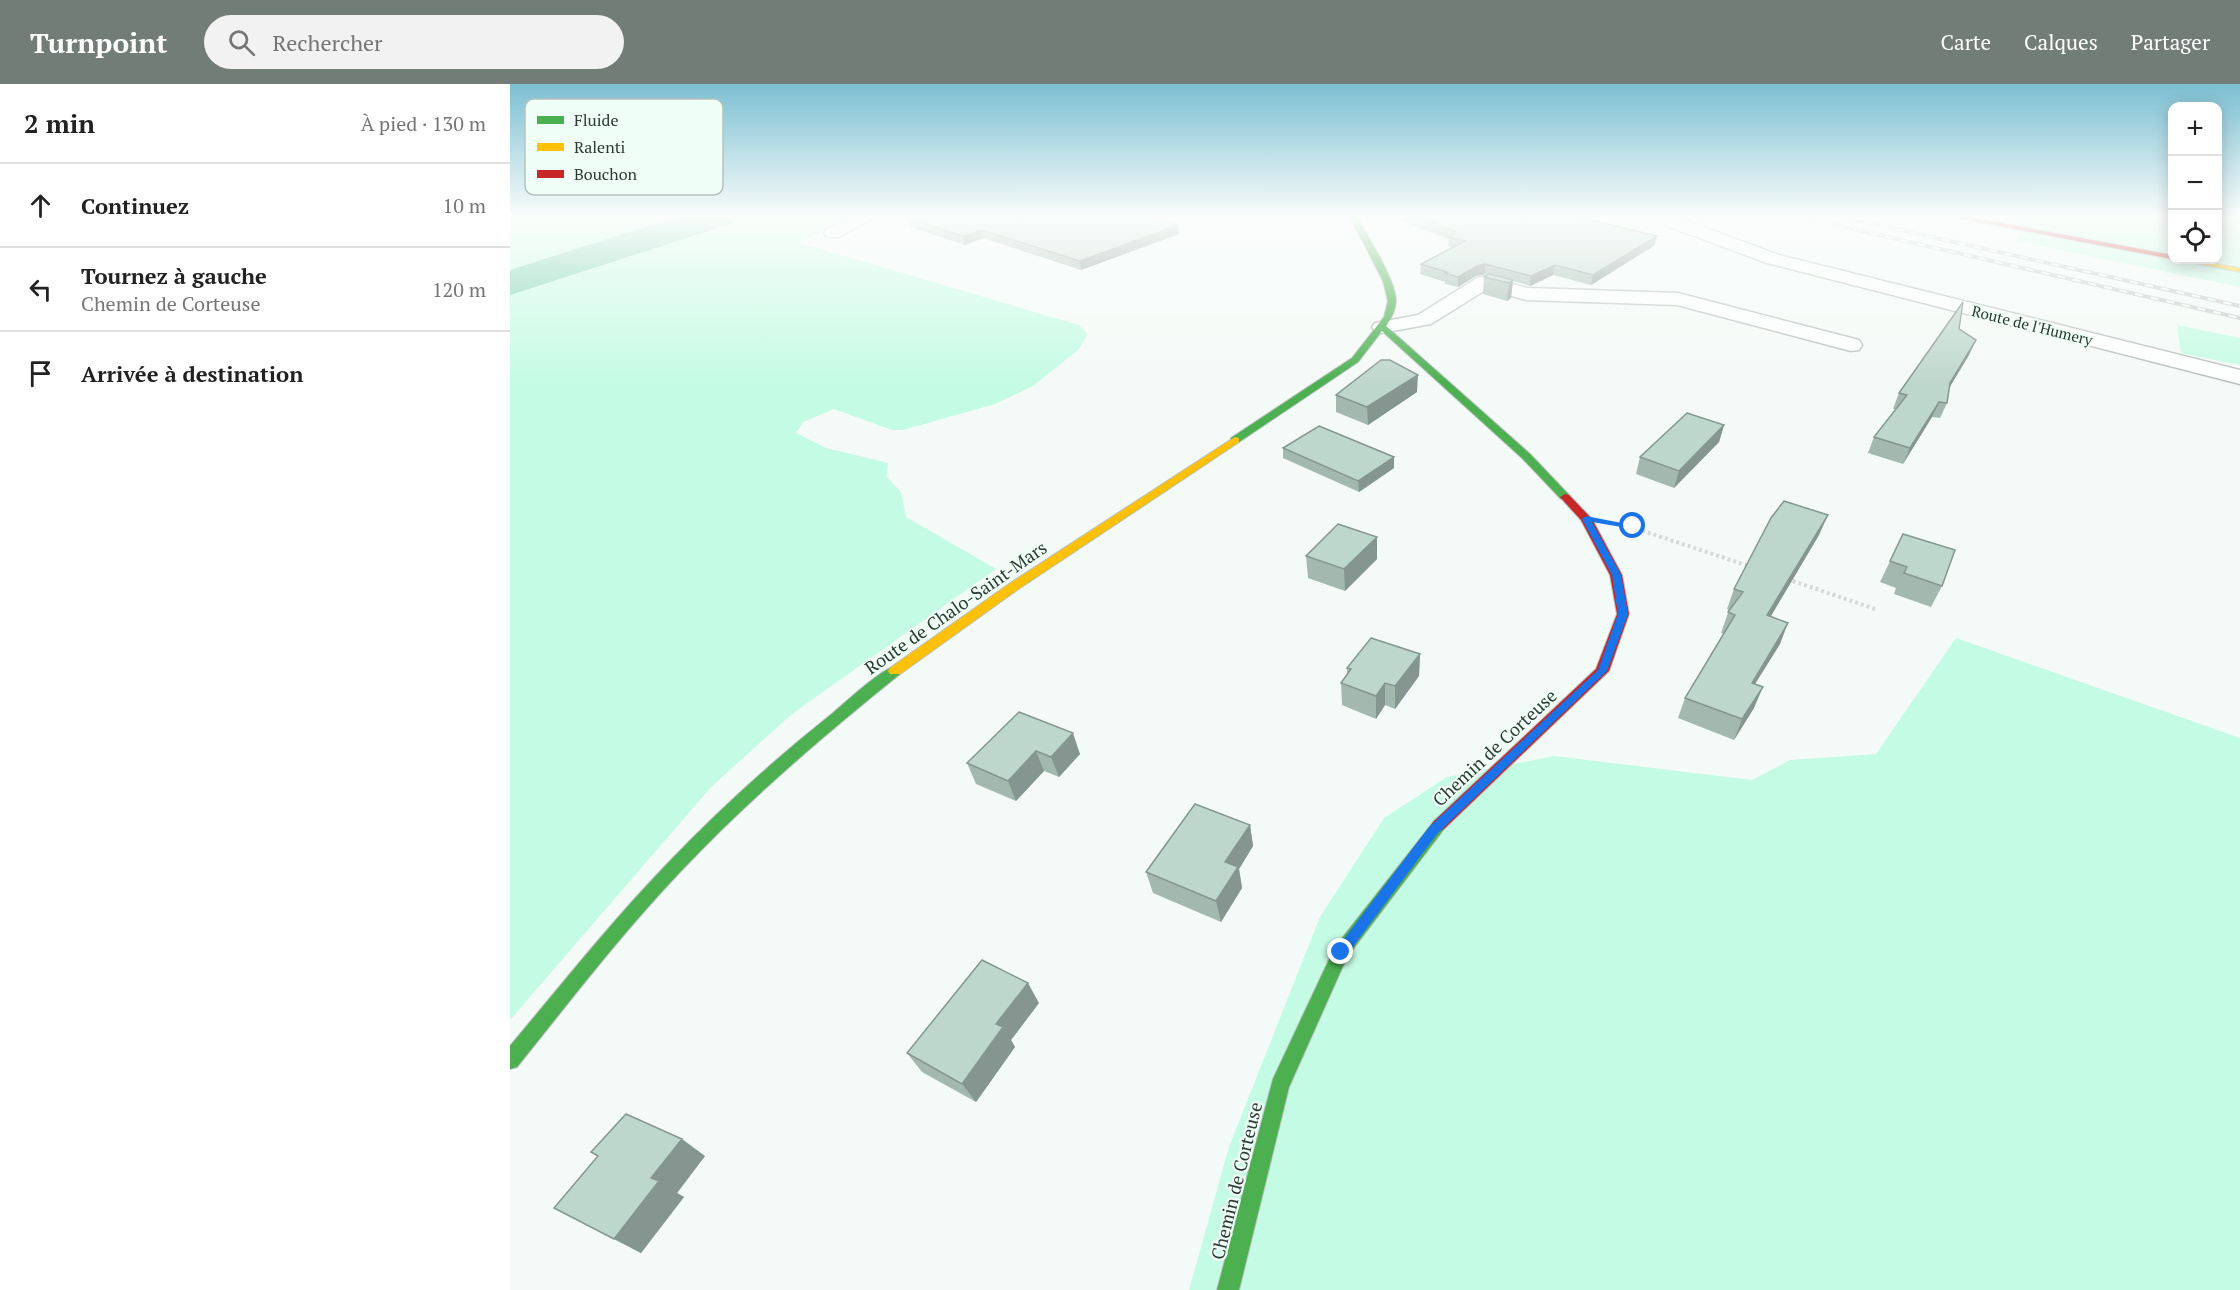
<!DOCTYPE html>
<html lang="fr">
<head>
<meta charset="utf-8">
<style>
  body { margin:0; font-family:"PT Serif",serif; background:#f2f2f2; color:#222 }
  .controls { position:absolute; right:18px; top:18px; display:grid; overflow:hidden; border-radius:12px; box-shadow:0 3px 15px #0003 }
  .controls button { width:54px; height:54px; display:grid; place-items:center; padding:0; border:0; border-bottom:2px solid #e0e0e0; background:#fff; color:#222; font:30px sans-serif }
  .stop { position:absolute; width:18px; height:18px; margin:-14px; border:4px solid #1a73e8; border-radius:50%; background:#fff }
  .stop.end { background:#1a73e8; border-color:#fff; box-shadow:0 2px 6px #0008 }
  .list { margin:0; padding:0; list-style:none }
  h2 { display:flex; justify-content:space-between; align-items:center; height:78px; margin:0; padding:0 24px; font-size:26px }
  h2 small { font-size:20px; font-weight:400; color:#767676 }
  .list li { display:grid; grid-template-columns:39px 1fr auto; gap:18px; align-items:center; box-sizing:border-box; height:84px; padding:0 24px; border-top:2px solid #e0e0e0 }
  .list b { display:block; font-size:22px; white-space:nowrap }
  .list p { margin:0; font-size:20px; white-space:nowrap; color:#767676 }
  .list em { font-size:20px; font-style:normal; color:#767676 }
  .icon { flex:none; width:33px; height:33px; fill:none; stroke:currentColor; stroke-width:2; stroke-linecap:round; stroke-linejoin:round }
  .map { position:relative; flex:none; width:1730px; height:1206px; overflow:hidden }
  header { display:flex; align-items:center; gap:36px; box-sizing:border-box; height:84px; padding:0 30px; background:#727d78; color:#fff }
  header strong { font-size:28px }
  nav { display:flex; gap:33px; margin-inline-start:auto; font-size:21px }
  .search { width:420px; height:54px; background:#f2f2f2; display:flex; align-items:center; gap:15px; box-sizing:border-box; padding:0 21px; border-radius:33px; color:#767676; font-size:22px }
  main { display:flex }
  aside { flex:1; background:#fff }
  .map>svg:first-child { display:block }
</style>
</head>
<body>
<header>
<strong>Turnpoint</strong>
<div class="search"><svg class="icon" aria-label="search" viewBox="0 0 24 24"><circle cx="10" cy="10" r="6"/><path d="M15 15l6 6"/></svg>Rechercher</div>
<nav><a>Carte</a><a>Calques</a><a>Partager</a></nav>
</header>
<main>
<aside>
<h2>2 min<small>À pied · 130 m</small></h2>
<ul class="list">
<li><svg class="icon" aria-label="ahead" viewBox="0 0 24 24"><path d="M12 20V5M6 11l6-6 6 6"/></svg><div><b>Continuez</b></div><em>10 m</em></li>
<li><svg class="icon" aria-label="left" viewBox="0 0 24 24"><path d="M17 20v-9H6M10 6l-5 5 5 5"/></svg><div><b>Tournez à gauche</b><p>Chemin de Corteuse</p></div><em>120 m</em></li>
<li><svg class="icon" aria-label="arrive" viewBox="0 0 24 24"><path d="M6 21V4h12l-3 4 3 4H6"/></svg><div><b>Arrivée à destination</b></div></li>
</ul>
</aside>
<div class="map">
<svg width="1730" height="1206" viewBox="0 0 1730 1206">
  <rect width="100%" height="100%" fill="#f4faf7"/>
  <!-- green -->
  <path fill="#c4fbe4" d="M0,131H349L291,157L287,160L311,165L569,241L577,250L569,265L523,302L485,320L393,346H382L324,325L293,338L286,349L316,364L378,379L377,393L391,408L396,433L486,485L282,630L201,703L0,936Z
    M1516,131H1662V176H1708V131H1730V203L1507,157Z
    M1667,241L1730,254V281L1671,269Z
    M1446,554L1730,654V1206H679L719,1063L810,833L874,734L937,693L1044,672L1242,696L1280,676L1366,670Z"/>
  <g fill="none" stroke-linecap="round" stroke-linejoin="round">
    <!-- river -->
    <path fill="#79cfb0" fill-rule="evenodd" d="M172,131H228L223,139L0,211V186Z"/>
    <defs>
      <path id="street" d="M347,131H369L329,153H317L314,149L317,145Z
        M1136,131H1161L1269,171L1730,286V300L1257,179L1138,135Z
        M974,192L1017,204L1168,209L1349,256L1352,261L1349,266L1341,267L1167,221L1016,216L977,205L921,240L872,249L865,247L862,243L865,239L908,231L967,194Z"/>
      <path id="fast" d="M839,131H846C857,152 885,194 886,216C886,226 881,235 876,242L1020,370L1059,411V415H1051L1012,374L872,247L848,278L729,358H721V354L842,274L874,233L878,217L873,197Z
        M385,582L390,584L392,587L390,590C313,652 238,716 170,788C112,849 60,917 7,983L0,985V962C52,900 102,837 158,779C210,725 265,675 323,629C337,617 369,587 385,582Z
        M929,735L934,737L937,741L934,745L837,873L779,1003L729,1206H707L763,995L825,863L924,737Z"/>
      <path id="slow" d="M1671,176H1685L1730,184V188Z
        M725,353L729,354V358L507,506L390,590H380L378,587L380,584L499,500Z"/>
      <path id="jam" d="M1432,131H1449L1662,171V175Z
        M1055,410L1059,411L1082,435L1112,491L1119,530L1099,587L934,745L929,747L924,745L921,741L924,737L1086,585L1107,530L1100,491L1071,436L1050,413Z"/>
    </defs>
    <!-- street casing -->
    <use href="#street" stroke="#b8c1bd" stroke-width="3"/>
    <!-- fast casing -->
    <use href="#fast" stroke="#b8c1bd" stroke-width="2"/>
    <!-- slow casing -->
    <use href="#slow" stroke="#b8c1bd" stroke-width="2"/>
    <!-- jam casing -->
    <use href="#jam" stroke="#b8c1bd" stroke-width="2"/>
    <!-- path -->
    <path stroke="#d6d9d8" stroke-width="4" stroke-dasharray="3 3" stroke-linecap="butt" d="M1115,441L1239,482
      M1277,495L1365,525"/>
    <!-- street -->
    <use href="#street" fill="#fdfefe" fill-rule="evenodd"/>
    <!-- fast -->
    <use href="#fast" fill="#4caf50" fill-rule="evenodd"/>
    <!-- slow -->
    <use href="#slow" fill="#ffc107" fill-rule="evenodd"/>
    <!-- jam -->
    <use href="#jam" fill="#c62828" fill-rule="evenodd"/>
    <defs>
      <path id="rail" d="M1282,131L1730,234
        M1323,131L1730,222"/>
    </defs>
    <!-- rail casing -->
    <use href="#rail" stroke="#c9caca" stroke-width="4"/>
    <!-- rail -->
    <use href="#rail" stroke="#f0fef8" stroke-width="2" stroke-dasharray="8" stroke-linecap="butt"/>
  </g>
  <!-- wall -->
  <path fill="#a3b9b0" d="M893,131H1059L1145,161L1081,201L1043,191L1020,202L1003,197L1001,214L997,217L973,210L974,193L977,191L975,190L966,192L948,203L935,200V198L910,190L911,180L942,163L938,162L939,155L893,138Z
    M397,134L669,150L571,186L473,154L455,161L400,143Z
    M1449,245L1459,271L1439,304L1437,319L1430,334L1422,333L1393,380L1358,369L1364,353L1386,325H1383L1389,309Z
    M907,308L858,341L826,328V311Z
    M1214,341L1209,358L1164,404L1126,390L1130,373Z
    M773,364L884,373V384L849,408L773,374Z
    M1393,450L1432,502L1421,523L1384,510L1386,504L1370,498Z
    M1309,451L1261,532L1270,560L1245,600L1244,624L1224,656L1168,634L1175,614L1214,550L1211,549L1219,526L1217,525L1224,505Z
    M867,453V475L835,507L798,494L796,472Z
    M910,570L909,592L885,625L875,621L866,635L832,621L831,599L837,591V584Z
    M509,628L570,670L549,693L534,687L506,717L466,700L457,679Z
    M740,741L743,762L729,785L732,804L711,838L643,809L636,788Z
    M529,919L501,956L505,963L466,1018L412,988L397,969Z
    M195,1072L167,1109L174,1113L131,1169L44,1124Z"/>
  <!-- shaded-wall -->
  <path fill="#859690" d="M668,141L669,150L571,186L570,177Z
    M471,146L473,154L455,161L453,152Z
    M1147,152L1145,161L1081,201L1083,191Z
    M975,180V190L966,192L948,203V193L967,182Z
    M1045,181L1043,191L1020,202L1021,192Z
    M1003,196L1001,214L997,217L999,199Z
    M1466,256L1459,271L1433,314L1440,299Z
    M908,291L907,308L858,341L857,323Z
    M1429,318L1422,333L1393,380L1400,364Z
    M1214,341L1209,358L1164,404L1169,387Z
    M884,373V384L849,408L848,397Z
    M1318,431L1309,451L1249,552L1257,531Z
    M867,453V475L835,507L834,485Z
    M1278,539L1270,560L1233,619L1242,599Z
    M910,570L909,592L885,625V602Z
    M875,599V621L866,635V612Z
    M1253,603L1244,624L1224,656L1232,635Z
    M563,649L570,670L549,693L541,673Z
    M526,667L534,687L506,717L498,697Z
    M740,741L743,762L729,785L732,804L711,838L706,817L715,778Z
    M518,899L529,919L501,956L505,963L466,1018L452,1000L486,940Z
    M172,1055L195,1072L167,1109L174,1113L131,1169L104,1155L141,1094Z"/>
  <!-- building -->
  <path fill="#bed7cd" stroke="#859690" stroke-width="1.5" d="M405,131H636L668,141L570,177L471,146L453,152L397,134Z
    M902,131H1059L1147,152L1083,191L1045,181L1021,192L975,180L967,182L948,193L935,189L937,188L911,180L955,157L939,153L947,148Z
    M979,190L1003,196L999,199L974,193Z
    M1453,218L1449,245L1466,256L1440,299L1437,319L1429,318L1400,364L1364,353L1397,311L1389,309Z
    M871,276H880L908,291L857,323L826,311Z
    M1177,329L1214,341L1169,387L1130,373Z
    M809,342L884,373L848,397L773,364Z
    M1274,417L1318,431L1257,531L1278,539L1242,599L1253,603L1232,635L1175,614L1225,531L1218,528L1233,508L1224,505L1261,434Z
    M828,440L867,453L834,485L796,472Z
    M1393,450L1445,466L1432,502L1394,489L1397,483L1380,477Z
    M861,554L910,570L885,602L875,599L866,612L831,599L841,585L837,584Z
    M509,628L563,649L541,673L526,667L498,697L457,679Z
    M685,720L740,741L715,778L728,783L706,817L636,788Z
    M472,876L518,899L486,940L493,943L452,1000L397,969Z
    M116,1030L172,1055L141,1094L149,1097L104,1155L44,1124L88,1072L81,1068Z"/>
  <!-- sky -->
  <linearGradient id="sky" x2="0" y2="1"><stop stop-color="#7bbfd2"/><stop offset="0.44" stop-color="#fafdfb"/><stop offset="1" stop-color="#fafdfb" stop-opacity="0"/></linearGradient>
  <rect width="1730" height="300" fill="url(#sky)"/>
  <!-- route -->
  <path fill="#1a73e8" d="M1076,432L1127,442L1123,445L1082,438L1111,491L1118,530L1097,587L927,750L836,872H827L825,868L827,864L919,743L1088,586L1108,530L1102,491L1072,435Z"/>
  <g text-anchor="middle" stroke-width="4.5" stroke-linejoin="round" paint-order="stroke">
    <!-- far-street labels -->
    <g font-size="15" fill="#2c3a34" stroke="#f0fef8">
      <text transform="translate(1522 242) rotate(14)" y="5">Route de l'Humery</text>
    </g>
    <!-- street labels -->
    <g font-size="18" fill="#2c3a34" stroke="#f0fef8">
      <text transform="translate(446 524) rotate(-35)" y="6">Route de Chalo-Saint-Mars</text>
      <text transform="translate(985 664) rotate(-43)" y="6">Chemin de Corteuse</text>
      <text transform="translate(727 1097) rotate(-76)" y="6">Chemin de Corteuse</text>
    </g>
  </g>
  <!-- legend -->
  <rect x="15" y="15" width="198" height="96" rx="9" fill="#f0fef8" stroke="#b5c3bd" stroke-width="1.5"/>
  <rect x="27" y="32" width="27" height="8" fill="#4caf50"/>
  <rect x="27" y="59" width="27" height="8" fill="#ffc107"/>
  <rect x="27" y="86" width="27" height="8" fill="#c62828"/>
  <g font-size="16" fill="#2c3a34">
    <text x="64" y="42">Fluide</text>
    <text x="64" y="69">Ralenti</text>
    <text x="64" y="96">Bouchon</text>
  </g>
</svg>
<div class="controls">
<button>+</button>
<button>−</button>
<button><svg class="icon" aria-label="locate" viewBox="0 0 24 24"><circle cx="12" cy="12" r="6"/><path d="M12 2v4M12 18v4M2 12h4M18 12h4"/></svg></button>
</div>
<div class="stop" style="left:1123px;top:442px"></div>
<div class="stop end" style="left:831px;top:868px"></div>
</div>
</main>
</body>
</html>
